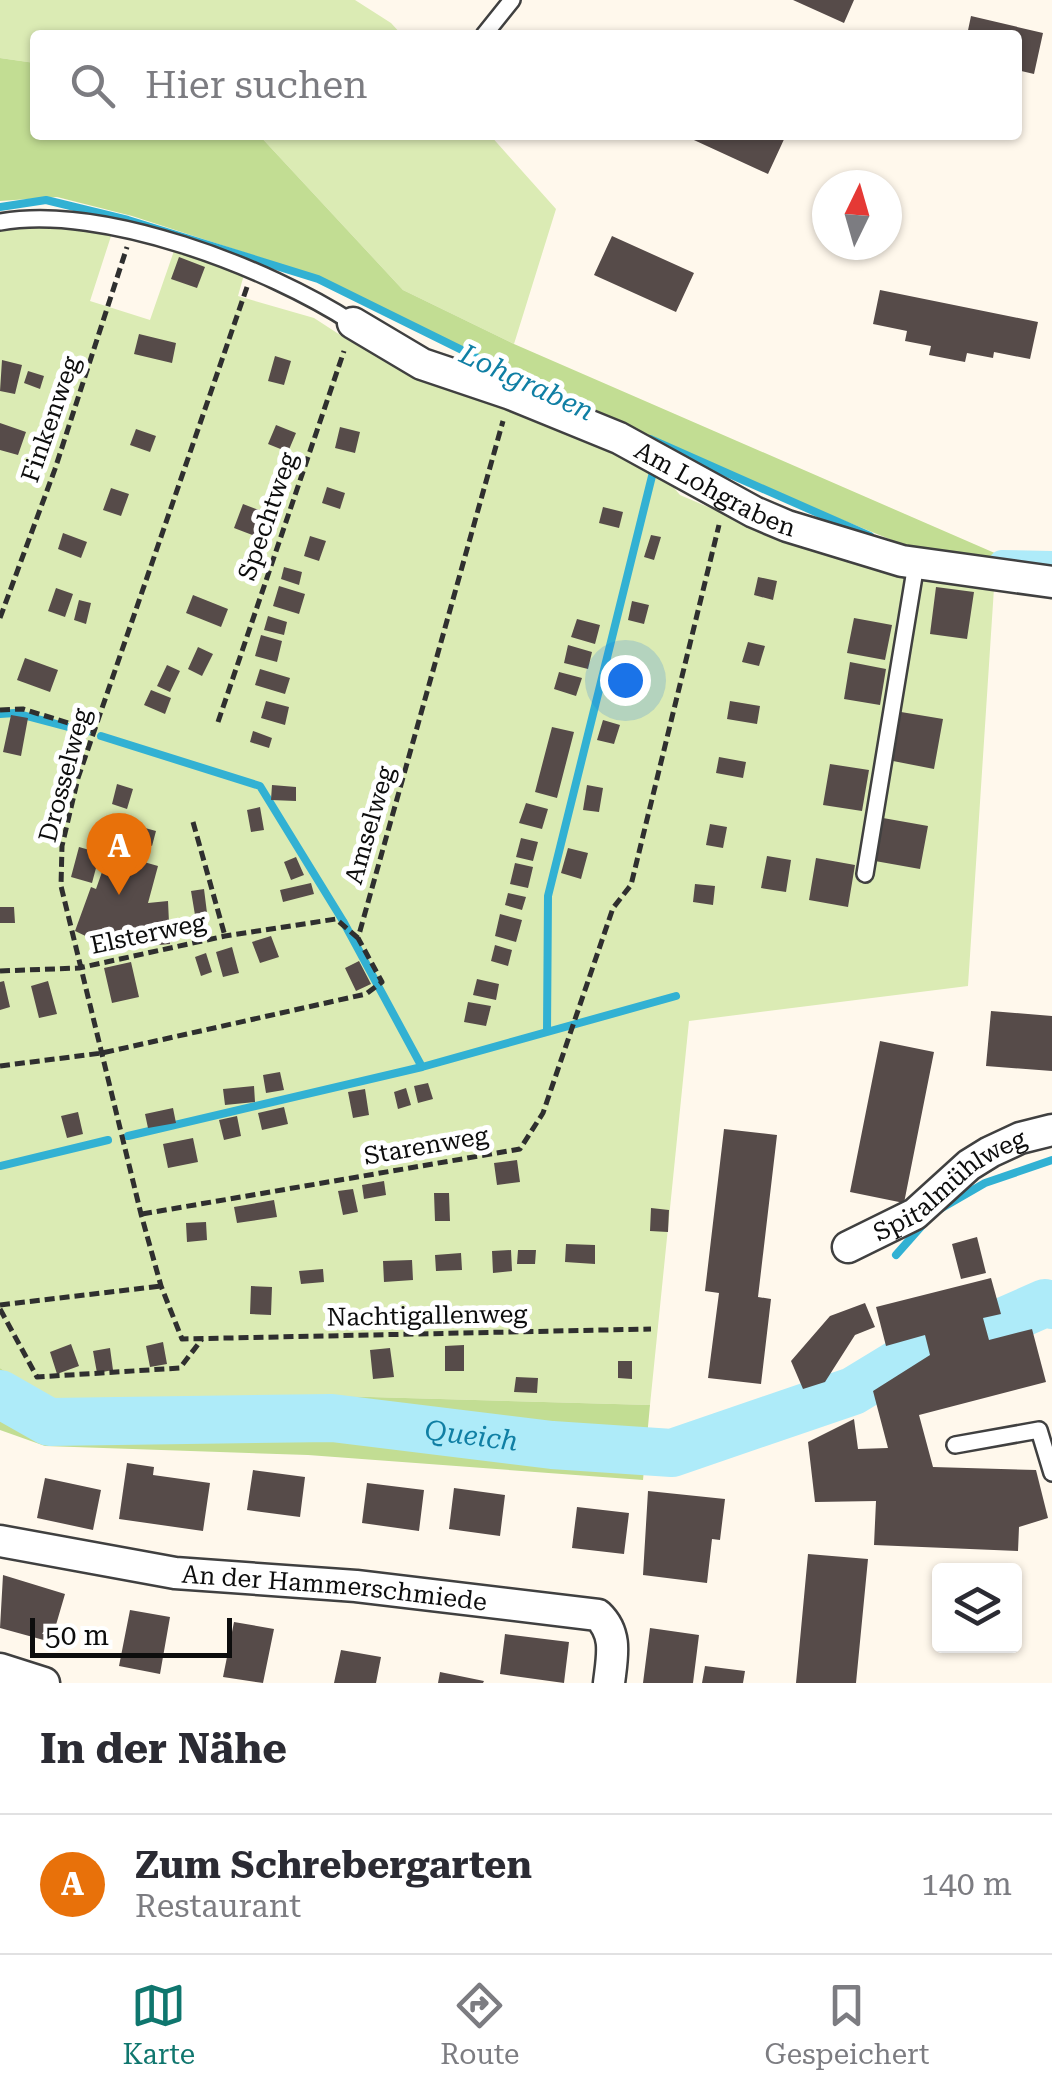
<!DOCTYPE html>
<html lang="de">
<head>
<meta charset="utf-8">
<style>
  body { margin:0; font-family:"Roboto Serif",serif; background:#f7f7f7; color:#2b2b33 }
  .controls { position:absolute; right:30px; bottom:30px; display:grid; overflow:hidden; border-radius:10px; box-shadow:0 2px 8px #0004 }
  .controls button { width:90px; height:90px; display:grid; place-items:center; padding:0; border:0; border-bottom:2px solid #e1e1e2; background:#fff; color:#2b2b33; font:50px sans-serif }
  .compass { position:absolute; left:812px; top:170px; width:90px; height:90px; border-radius:50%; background:#fff; box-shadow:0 2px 8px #0004; rotate:5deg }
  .scale { position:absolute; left:30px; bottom:25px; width:202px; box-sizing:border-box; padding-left:10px; border:5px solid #0d0d0d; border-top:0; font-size:28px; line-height:35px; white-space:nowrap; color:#0d0d0d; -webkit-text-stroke:8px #fff; paint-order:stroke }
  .you { position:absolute; left:625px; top:680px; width:35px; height:35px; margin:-25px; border:8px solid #fff; border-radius:50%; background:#1a73e8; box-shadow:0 0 0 15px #1a73e833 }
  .badge { display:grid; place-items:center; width:65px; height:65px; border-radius:50%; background:#0f766e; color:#fff; font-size:32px; font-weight:700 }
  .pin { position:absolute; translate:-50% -82px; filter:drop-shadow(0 2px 5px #0008) }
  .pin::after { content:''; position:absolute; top:52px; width:35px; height:30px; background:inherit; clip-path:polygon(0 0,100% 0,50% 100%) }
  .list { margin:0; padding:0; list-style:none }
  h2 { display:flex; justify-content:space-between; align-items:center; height:130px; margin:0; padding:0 40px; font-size:42px }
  h2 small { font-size:32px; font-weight:400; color:#7c7c81 }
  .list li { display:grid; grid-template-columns:65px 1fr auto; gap:30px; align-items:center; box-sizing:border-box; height:140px; padding:0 40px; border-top:2px solid #e1e1e2 }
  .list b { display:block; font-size:38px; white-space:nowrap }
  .list p { margin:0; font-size:32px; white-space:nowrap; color:#7c7c81 }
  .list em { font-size:32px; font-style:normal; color:#7c7c81 }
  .icon { flex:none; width:55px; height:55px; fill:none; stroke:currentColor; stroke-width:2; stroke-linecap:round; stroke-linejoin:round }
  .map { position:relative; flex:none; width:1052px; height:1683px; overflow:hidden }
  .search { position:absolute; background:#fff; box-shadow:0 2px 8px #0004; left:30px; right:30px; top:30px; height:110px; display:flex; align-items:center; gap:25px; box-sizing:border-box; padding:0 35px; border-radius:10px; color:#7c7c81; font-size:38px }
  .sheet { height:270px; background:#fff }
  nav { display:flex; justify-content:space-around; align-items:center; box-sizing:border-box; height:140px; border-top:2px solid #e1e1e2; background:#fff; font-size:28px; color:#7c7c81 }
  nav a { display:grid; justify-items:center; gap:5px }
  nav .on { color:#0f766e }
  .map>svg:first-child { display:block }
</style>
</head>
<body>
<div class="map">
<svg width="1052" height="1683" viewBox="0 0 1052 1683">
  <rect width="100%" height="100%" fill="#fff8ec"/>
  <!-- green -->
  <path fill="#dbebb4" d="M0,0H355L391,23L402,35H35V63L0,58Z
    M259,135H490L556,209L514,344L403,290Z
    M36,227L112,233L90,301L150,320L175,248L245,271L238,296L314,318L351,342L355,332L650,459L680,495L757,528L994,588L968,986L689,1021L650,1405L300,1395L47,1399L0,1368V231Z"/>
  <!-- forest -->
  <path fill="#c2dd93" d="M0,58L35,63V135H259L403,290L514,344L997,554L996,566L904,545L791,499L516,376L308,273L132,216L57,197L0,201Z
    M0,1368L47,1399L300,1395L650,1405L643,1480L308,1455L45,1446L0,1430Z"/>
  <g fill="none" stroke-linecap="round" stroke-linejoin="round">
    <!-- stream -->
    <path stroke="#32b1d3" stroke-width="8" d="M0,207L46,200L128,220L318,279L555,396
      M650,439L870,536
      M0,714L15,713L87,732
      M101,736L260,786L343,921L422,1067L676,996
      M547,1032L548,896L655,464
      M128,1136L422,1067
      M0,1166L108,1140
      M940,1209L985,1183L1052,1160
      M896,1255L926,1221"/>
    <!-- canal -->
    <path stroke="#aeebf9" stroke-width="28" d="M1002,564L1052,565"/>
    <!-- river -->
    <g stroke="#aeebf9" stroke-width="48">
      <path d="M986,1329L1045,1303L1052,1305"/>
      <path id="s1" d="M0,1394L49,1422L332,1418L552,1445L672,1453L853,1391L927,1346"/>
    </g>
  </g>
  <!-- building -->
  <path fill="#564b49" d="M793,0H854L844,23Z
    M971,16L1043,33L1034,74L1017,70V35H967Z
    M683,135H786L768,174Z
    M612,236L694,273L676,312L594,275Z
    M179,257L205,267L197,288L171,279Z
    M880,290L1038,322L1030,359L994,352L993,358L967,353L965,362L929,355L931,346L905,341L907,331L873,324Z
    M139,334L176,343L172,363L134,354Z
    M275,356L291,361L284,385L268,381Z
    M2,360L22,365L15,394L0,391Z
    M28,371L44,376L40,389L24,383Z
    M0,423L26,432L18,455L0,450Z
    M276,425L296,433L288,452L268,444Z
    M340,427L360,432L355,453L335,448Z
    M136,429L156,436L150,452L130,445Z
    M327,487L345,493L340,509L322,503Z
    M111,488L129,494L121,516L103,510Z
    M243,504L264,512L255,536L234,528Z
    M603,507L623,512L619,528L599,523Z
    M63,533L87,542L81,558L58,549Z
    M651,535L661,537L654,560L644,557Z
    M310,536L326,541L319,561L304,556Z
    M284,567L302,572L299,585L281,579Z
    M758,577L777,581L773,600L754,595Z
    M279,586L305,594L299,614L273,606Z
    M936,587L974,592L967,639L930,634Z
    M56,588L73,594L65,617L48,611Z
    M193,595L228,609L221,627L186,613Z
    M79,600L91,603L86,624L74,620Z
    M632,601L649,605L644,624L628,620Z
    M268,616L287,622L284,635L264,630Z
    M854,618L892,625L885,660L847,653Z
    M577,619L600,625L595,644L571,637Z
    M261,635L282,641L277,662L255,656Z
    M748,642L765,646L759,666L742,662Z
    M568,645L592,652L588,669L564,663Z
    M198,647L213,654L202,676L188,669Z
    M25,658L58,670L50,692L17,680Z
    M850,662L886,669L880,705L844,699Z
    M167,665L180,671L170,692L157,686Z
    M615,665L629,667L625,685L612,682Z
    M260,669L290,678L285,694L255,685Z
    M559,672L582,678L576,696L554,689Z
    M151,690L171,698L165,714L144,705Z
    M266,701L289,707L285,725L261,718Z
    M730,701L760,706L757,724L727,719Z
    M901,712L943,719L934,769L893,761Z
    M11,715L28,718L21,756L3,752Z
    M603,720L620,725L614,744L597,740Z
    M552,727L574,732L557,798L535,792Z
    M253,731L272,738L269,748L250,742Z
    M719,757L746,762L743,778L716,773Z
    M830,764L869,770L862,811L823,805Z
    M117,784L133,789L127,809L112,804Z
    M272,785L296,787V801L271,800Z
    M587,785L603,788L599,812L583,810Z
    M526,803L548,809L542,829L519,823Z
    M260,807L264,830L251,832L247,810Z
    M883,818L928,826L920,869L875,861Z
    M127,823L156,831L152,846L123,839Z
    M710,824L727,827L723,848L706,845Z
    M521,838L538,842L533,861L516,857Z
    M79,847L100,853L92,883L71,877Z
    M568,848L588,853L581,879L561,873Z
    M109,852L158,866L148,903L168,901L170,944L113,949L75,931L91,887L96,889Z
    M767,856L791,860L786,892L761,888Z
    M296,857L304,875L291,880L284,862Z
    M816,858L855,865L848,907L809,900Z
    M515,863L533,867L528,888L510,884Z
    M311,883L314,894L283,902L280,890Z
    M695,884L715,886L713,905L693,902Z
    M204,889L207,913L195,915L191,891Z
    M508,893L526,897L522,910L505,905Z
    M0,907H14L15,923H0Z
    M500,914L522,920L516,942L495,936Z
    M271,936L279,957L260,963L252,942Z
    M495,945L512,950L508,966L491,961Z
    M232,947L239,973L223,977L216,952Z
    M206,953L212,972L201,976L195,957Z
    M359,961L371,984L356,991L345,968Z
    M131,962L139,997L112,1003L104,968Z
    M477,979L499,984L496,1000L473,995Z
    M4,981L10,1007L0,1010V982Z
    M48,981L57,1014L39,1018L31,986Z
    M468,1002L491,1006L486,1026L464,1022Z
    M991,1011L1052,1016V1071L986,1066Z
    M880,1041L934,1052L904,1203L850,1192Z
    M280,1072L284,1090L266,1093L263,1075Z
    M428,1083L433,1099L418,1103L414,1086Z
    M254,1086L255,1102L225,1105L223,1089Z
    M406,1088L411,1105L398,1109L394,1092Z
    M365,1089L369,1115L353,1118L348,1092Z
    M284,1107L288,1124L262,1130L258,1113Z
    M173,1108L176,1123L148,1128L145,1114Z
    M78,1112L83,1134L67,1138L61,1116Z
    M237,1116L241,1136L224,1140L219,1120Z
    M724,1129L777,1135L758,1297L771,1299L761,1384L708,1378L719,1293L705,1291Z
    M193,1138L198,1162L168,1168L163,1144Z
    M517,1160L520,1182L497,1185L494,1163Z
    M384,1181L386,1195L364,1199L362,1185Z
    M353,1189L358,1212L343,1215L338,1191Z
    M434,1193H449L450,1221H435Z
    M274,1200L277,1217L237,1223L234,1207Z
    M651,1208L669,1210L668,1232L650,1231Z
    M206,1222L207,1240L187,1242L186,1223Z
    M977,1237L986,1273L961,1279L952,1244Z
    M566,1244L595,1245V1264L565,1262Z
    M511,1250L512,1271L493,1273L492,1251Z
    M518,1250H536L535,1264H517Z
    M461,1253L462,1270L436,1271L435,1255Z
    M412,1260L413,1280L384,1282L383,1261Z
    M323,1269L324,1282L301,1284L299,1271Z
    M991,1278L1001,1314L983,1318L989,1340L1032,1329L1046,1382L919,1415L933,1467L1036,1470L1048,1518L1019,1527L1018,1551L874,1545L876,1501L815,1502L808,1442L854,1419L858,1449L888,1448L873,1391L930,1355L925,1335L886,1346L876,1307Z
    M251,1286L272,1287L271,1315L250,1314Z
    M865,1303L875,1327L855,1335L825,1382L803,1389L791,1361L830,1316Z
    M163,1342L167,1364L150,1367L146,1346Z
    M71,1344L79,1366L57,1374L50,1352Z
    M464,1345V1371H445V1346Z
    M110,1348L113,1370L97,1373L93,1351Z
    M390,1348L394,1377L373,1379L370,1350Z
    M618,1361H632V1379L618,1378Z
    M516,1377L538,1378L537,1393L514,1392Z
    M127,1463L154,1467L153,1475L210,1483L203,1531L119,1519Z
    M253,1470L305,1477L300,1517L247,1510Z
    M45,1478L101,1490L93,1530L37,1518Z
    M367,1483L424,1490L419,1531L362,1523Z
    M454,1488L505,1495L500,1536L449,1529Z
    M648,1491L725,1499L720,1540L712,1539L707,1583L643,1575Z
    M577,1507L629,1513L624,1554L572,1548Z
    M808,1554L868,1559L856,1683H796Z
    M3,1575L65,1594L51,1642L0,1628Z
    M130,1610L170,1617L160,1674L119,1666Z
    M234,1622L274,1629L263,1683L223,1677Z
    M650,1628L699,1635L693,1683H643Z
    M505,1634L569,1642L564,1683L500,1674Z
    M341,1650L381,1657L376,1683H334Z
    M705,1666L745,1671L743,1683H702Z
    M440,1672L484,1681L483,1683H438Z"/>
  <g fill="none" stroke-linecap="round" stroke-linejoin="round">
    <defs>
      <path id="lane" d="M484,35L512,0
        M0,222C103,204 267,267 353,323
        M865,874L916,564
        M955,1445L1039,1430L1052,1473"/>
      <g id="street">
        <path id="s2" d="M353,323L422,364L511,394L619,438L754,512L787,526L902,561L1052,582"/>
        <path id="s3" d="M848,1247L915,1214L969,1165L990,1152L1020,1138L1052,1130"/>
        <path id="s4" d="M0,1541L175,1573L356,1586L598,1615C618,1634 612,1657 609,1683"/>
        <path d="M0,1669L44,1683"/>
      </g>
    </defs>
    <!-- lane casing -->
    <use href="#lane" stroke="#404040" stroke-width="20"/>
    <!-- street casing -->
    <use href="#street" stroke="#404040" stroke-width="35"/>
    <!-- path -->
    <path stroke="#2f2f2f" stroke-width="5" stroke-dasharray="10 5" stroke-linecap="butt" d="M247,287L78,778L62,846L61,886L141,1214L161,1286L182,1339L651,1329
      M0,618L55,469L127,247
      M0,710L23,709L94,731
      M218,722L344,351
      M193,822L225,936
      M0,971L79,968L225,936L336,919L358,938
      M0,1066L102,1053L366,994L382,982L358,938L503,421
      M142,1214L520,1149L543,1113L613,908L631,885L719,525
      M0,1305L161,1286
      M0,1309L37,1377L180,1368L202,1339"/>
    <!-- lane -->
    <use href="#lane" stroke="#fff" stroke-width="15"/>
    <!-- street -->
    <use href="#street" stroke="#fff" stroke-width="30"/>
  </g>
  <g text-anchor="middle" stroke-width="10" stroke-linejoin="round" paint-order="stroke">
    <!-- street labels -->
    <g font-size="25" fill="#0d0d0d" stroke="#fff">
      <text transform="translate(50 419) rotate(-71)" y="9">Finkenweg</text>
      <text dy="9" stroke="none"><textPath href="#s2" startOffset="400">Am Lohgraben</textPath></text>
      <text transform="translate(267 516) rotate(-71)" y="9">Spechtweg</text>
      <text transform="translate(64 775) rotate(-75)" y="9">Drosselweg</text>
      <text transform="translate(369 825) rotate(-74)" y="9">Amselweg</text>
      <text transform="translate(148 933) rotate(-12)" y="9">Elsterweg</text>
      <text transform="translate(426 1145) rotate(-10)" y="9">Starenweg</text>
      <text dy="9" stroke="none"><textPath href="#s3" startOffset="120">Spitalmühlweg</textPath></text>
      <text transform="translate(427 1315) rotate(-1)" y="9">Nachtigallenweg</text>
      <text dy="9" stroke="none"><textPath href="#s4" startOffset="338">An der Hammerschmiede</textPath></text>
    </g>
    <!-- water labels -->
    <g font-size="28" font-style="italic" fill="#107fa4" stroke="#fff">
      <text transform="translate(527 382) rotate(25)" y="10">Lohgraben</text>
      <text dy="10" stroke="none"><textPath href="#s1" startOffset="480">Queich</textPath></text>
    </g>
  </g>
</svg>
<div class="controls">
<button><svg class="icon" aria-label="layers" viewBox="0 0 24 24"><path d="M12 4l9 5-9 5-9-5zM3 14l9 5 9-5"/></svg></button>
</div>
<svg class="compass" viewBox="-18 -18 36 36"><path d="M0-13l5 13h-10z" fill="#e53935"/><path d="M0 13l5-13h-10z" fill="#7c7c81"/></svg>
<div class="scale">50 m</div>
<div class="you"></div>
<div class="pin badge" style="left:119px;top:895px;background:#e8710a">A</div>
<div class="search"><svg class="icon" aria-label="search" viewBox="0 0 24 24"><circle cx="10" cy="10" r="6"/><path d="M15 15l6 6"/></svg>Hier suchen</div>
</div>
<section class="sheet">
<h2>In der Nähe<small></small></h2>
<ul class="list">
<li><span class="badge" style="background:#e8710a">A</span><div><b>Zum Schrebergarten</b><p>Restaurant</p></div><em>140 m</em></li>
</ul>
</section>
<nav>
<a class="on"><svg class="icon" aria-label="map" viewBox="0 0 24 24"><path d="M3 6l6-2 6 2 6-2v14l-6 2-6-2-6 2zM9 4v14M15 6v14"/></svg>Karte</a>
<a><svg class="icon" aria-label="directions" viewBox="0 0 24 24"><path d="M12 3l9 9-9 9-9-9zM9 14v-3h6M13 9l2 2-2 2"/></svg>Route</a>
<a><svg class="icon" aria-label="saved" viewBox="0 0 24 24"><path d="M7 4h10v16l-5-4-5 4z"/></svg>Gespeichert</a>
</nav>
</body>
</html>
